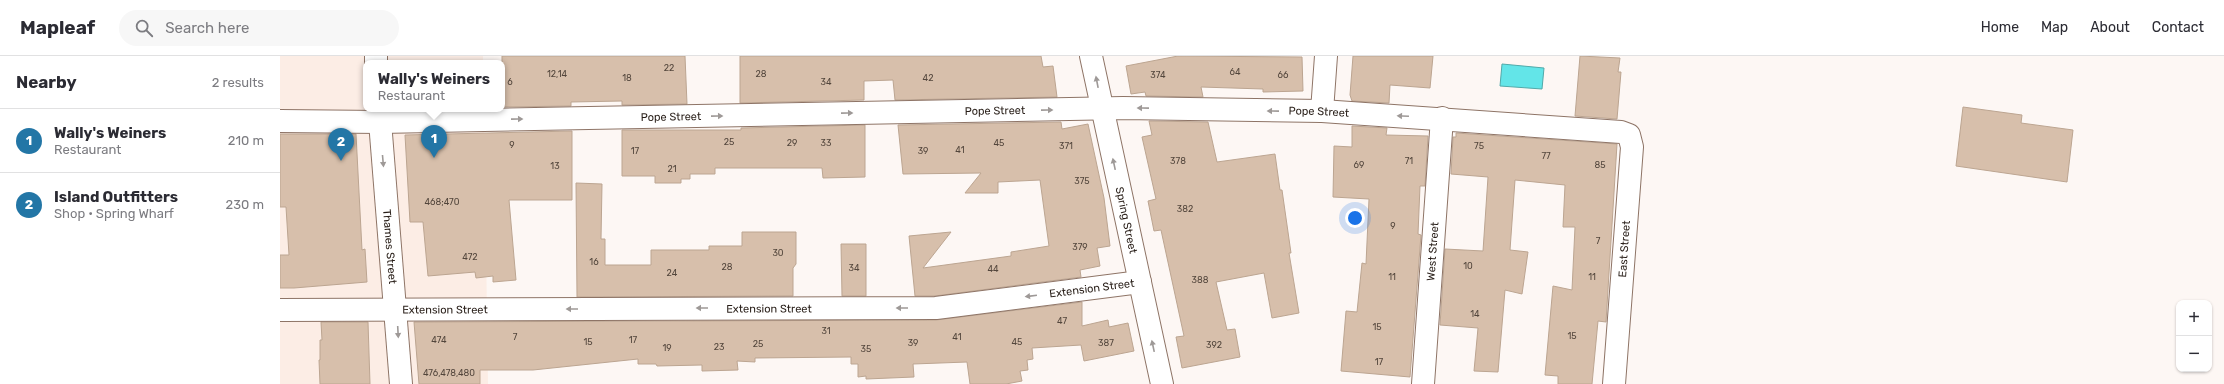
<!DOCTYPE html>
<html lang="en">
<head>
<meta charset="utf-8">
<style>
  body { margin:0; font-family:Rubik,sans-serif; background:#f7f7f7; color:#2b2b33 }
  .controls { position:absolute; right:12px; bottom:12px; display:grid; overflow:hidden; border-radius:8px; box-shadow:0 1px 3px #0004 }
  .controls button { width:36px; height:36px; display:grid; place-items:center; padding:0; border:0; border-bottom:1px solid #e1e1e2; background:#fff; color:#2b2b33; font:20px sans-serif }
  .you { position:absolute; left:1075px; top:162px; width:14px; height:14px; margin:-10px; border:3px solid #fff; border-radius:50%; background:#1a73e8; box-shadow:0 0 0 6px #1a73e833 }
  .badge { display:grid; place-items:center; width:26px; height:26px; border-radius:50%; background:#2376a6; color:#fff; font-size:13px; font-weight:700 }
  .pin { position:absolute; translate:-50% -33px; filter:drop-shadow(0 1px 2px #0008) }
  .pin::after { content:''; position:absolute; top:21px; width:14px; height:12px; background:inherit; clip-path:polygon(0 0,100% 0,50% 100%) }
  .popup { position:absolute; left:83px; top:4px; width:142px; height:52px; box-sizing:border-box; display:grid; place-content:center; border-radius:8px; background:#fff; filter:drop-shadow(0 1px 3px #0005); font-size:13px; white-space:nowrap; color:#7c7c81 }
  .popup b { font-size:15px; color:#2b2b33 }
  .popup::after { content:''; position:absolute; left:50%; top:100%; margin-left:-8px; border:8px solid transparent; border-top-color:#fff }
  .list { margin:0; padding:0; list-style:none }
  h2 { display:flex; justify-content:space-between; align-items:center; height:52px; margin:0; padding:0 16px; font-size:17px }
  h2 small { font-size:13px; font-weight:400; color:#7c7c81 }
  .list li { display:grid; grid-template-columns:26px 1fr auto; gap:12px; align-items:center; box-sizing:border-box; height:64px; padding:0 16px; border-top:1px solid #e1e1e2 }
  .list b { display:block; font-size:15px; white-space:nowrap }
  .list p { margin:0; font-size:13px; white-space:nowrap; color:#7c7c81 }
  .list em { font-size:13px; font-style:normal; color:#7c7c81 }
  .icon { flex:none; width:22px; height:22px; fill:none; stroke:currentColor; stroke-width:2; stroke-linecap:round; stroke-linejoin:round }
  .map { position:relative; flex:none; width:1944px; height:328px; overflow:hidden }
  header { display:flex; align-items:center; gap:24px; box-sizing:border-box; height:56px; padding:0 20px; background:#fff; border-bottom:1px solid #e1e1e2 }
  header strong { font-size:19px }
  nav { display:flex; gap:22px; margin-inline-start:auto; font-size:14px }
  .search { width:280px; height:36px; background:#f7f7f7; display:flex; align-items:center; gap:10px; box-sizing:border-box; padding:0 14px; border-radius:22px; color:#7c7c81; font-size:15px }
  main { display:flex }
  aside { flex:1; background:#fff }
  .map>svg:first-child { display:block }
</style>
</head>
<body>
<header>
<strong>Mapleaf</strong>
<div class="search"><svg class="icon" aria-label="search" viewBox="0 0 24 24"><circle cx="10" cy="10" r="6"/><path d="M15 15l6 6"/></svg>Search here</div>
<nav><a>Home</a><a>Map</a><a>About</a><a>Contact</a></nav>
</header>
<main>
<aside>
<h2>Nearby<small>2 results</small></h2>
<ul class="list">
<li><span class="badge">1</span><div><b>Wally's Weiners</b><p>Restaurant</p></div><em>210 m</em></li>
<li><span class="badge">2</span><div><b>Island Outfitters</b><p>Shop · Spring Wharf</p></div><em>230 m</em></li>
</ul>
</aside>
<div class="map">
<svg width="1944" height="328" viewBox="0 0 1944 328">
  <rect width="100%" height="100%" fill="#fdf7f4"/>
  <!-- built -->
  <path fill="#fcede5" d="M0,0H203V7H86V53H204L208,328H0Z"/>
  <!-- water -->
  <path fill="#63e5e8" stroke="#51a9a9" d="M1222,8L1264,12L1262,33L1220,30Z"/>
  <!-- building -->
  <path fill="#d7bfab" stroke="#bca591" d="M222,0H405L407,48L342,49V45L291,46V50L222,51Z
    M460,0H761L763,11L773,10L777,41L615,44L613,24L584,25V44L460,47Z
    M898,0L1022,1L1023,35L983,36V33L921,31L923,41L866,40L865,36L851,38L846,10Z
    M1073,0H1153L1150,32L1110,29L1109,47L1072,45L1070,39Z
    M1300,0L1340,2L1338,16H1341L1337,63L1295,60Z
    M1683,51L1742,59L1741,67L1793,74L1787,126L1676,110Z
    M869,65L928,66L937,106L995,98L1000,134H1002L1011,197H1009L1019,257L992,262L984,217L936,226L947,274L955,273L960,301L902,312L896,281L904,280L881,174L874,175L868,145L876,143L862,81L872,79Z
    M781,66L782,73L808,68L824,142L830,190L817,192L820,210L800,214L801,221L655,240H635L629,180L671,176L643,212L731,200V196L769,190L760,124L718,126V137H685L701,117L623,118L618,69Z
    M585,69V121L543,122L542,112H435V118H410V123H401V127H375V120H342V74H461V72Z
    M1072,70L1107,72L1106,79L1148,80L1145,130H1140L1138,178L1141,179L1130,321L1061,315L1066,255L1077,256L1082,207L1086,208L1089,143L1053,141L1054,90L1072,91Z
    M292,75V144H229L236,224L213,226V220L196,222L195,216L148,220L143,166H130L125,79Z
    M1176,77L1337,88L1326,266L1318,265L1312,328H1278V320L1265,319L1273,230L1292,234L1295,171H1283L1285,129L1235,124L1230,194L1248,196L1242,238L1225,234L1218,316L1194,315L1198,272L1160,269L1165,193L1203,195L1208,121L1171,118L1173,81H1176Z
    M0,78H76L82,194L85,193L87,226L14,232H0V199H9L6,151H0Z
    M296,127L322,128L321,183H325V209H371V194H429V190H462V176H516V208L513,212V240L297,241Z
    M561,188H586V240H562Z
    M802,246V270L828,264L829,271L848,267L854,295L804,305L801,289L752,292L753,303L747,304L748,314L740,315L742,325L726,328H690L687,306L633,308L634,321L586,323V320L578,321V308H571V301L475,302V306L457,305L458,314L422,315V309L377,310L376,308H358V303L253,314H200V328H139L134,266L656,264Z
    M41,266H88L90,328H40L39,304H40V284H42Z"/>
  <g fill="none" stroke-linecap="round" stroke-linejoin="round">
    <defs>
      <g id="minor">
        <path d="M1042,55L1046,0"/>
        <path id="s1" d="M0,65L100,66L843,52L1042,55L1341,76L1349,79L1352,91L1334,328"/>
        <path id="s2" d="M0,254L656,252L860,226"/>
        <path id="s3" d="M1143,328L1162,62"/>
      </g>
      <g id="secondary">
        <path d="M96,0V7"/>
        <path id="s4" d="M811,0L882,328"/>
        <path id="s5" d="M99,53L121,328"/>
      </g>
    </defs>
    <!-- minor casing -->
    <use href="#minor" stroke="#8e7466" stroke-width="24"/>
    <!-- secondary casing -->
    <use href="#secondary" stroke="#8e7466" stroke-width="24"/>
    <!-- minor -->
    <use href="#minor" stroke="#fff" stroke-width="22"/>
    <!-- secondary -->
    <use href="#secondary" stroke="#fff" stroke-width="22"/>
  </g>
  <!-- one-way arrows -->
  <defs><path id="oneway-solid" d="M-6-.8H1V-3.2L6.5 0L1 3.2V.8H-6Z"/></defs>
  <g fill="#9e9997">
    <use href="#oneway-solid" transform="translate(817 26) rotate(-101)"/>
    <use href="#oneway-solid" transform="translate(863 52) rotate(-179)"/>
    <use href="#oneway-solid" transform="translate(767 54) rotate(-1)"/>
    <use href="#oneway-solid" transform="translate(993 55) rotate(-179)"/>
    <use href="#oneway-solid" transform="translate(567 57) rotate(-1)"/>
    <use href="#oneway-solid" transform="translate(437 60) rotate(-1)"/>
    <use href="#oneway-solid" transform="translate(1123 60) rotate(-177)"/>
    <use href="#oneway-solid" transform="translate(237 63) rotate(-1)"/>
    <use href="#oneway-solid" transform="translate(103 105) rotate(85)"/>
    <use href="#oneway-solid" transform="translate(834 108) rotate(-102)"/>
    <use href="#oneway-solid" transform="translate(751 240) rotate(173)"/>
    <use href="#oneway-solid" transform="translate(422 252) rotate(180)"/>
    <use href="#oneway-solid" transform="translate(622 252) rotate(180)"/>
    <use href="#oneway-solid" transform="translate(292 253) rotate(180)"/>
    <use href="#oneway-solid" transform="translate(118 276) rotate(87)"/>
    <use href="#oneway-solid" transform="translate(873 290) rotate(-102)"/>
  </g>
  <g text-anchor="middle" stroke-width="4" stroke-linejoin="round" paint-order="stroke">
    <!-- number labels -->
    <g font-size="9" fill="#53463c">
      <text x="389" y="15">22</text>
      <text x="955" y="19">64</text>
      <text x="277" y="21">12,14</text>
      <text x="481" y="21">28</text>
      <text x="878" y="22">374</text>
      <text x="1003" y="22">66</text>
      <text x="347" y="25">18</text>
      <text x="648" y="25">42</text>
      <text x="230" y="29">6</text>
      <text x="546" y="29">34</text>
      <text x="449" y="89">25</text>
      <text x="512" y="90">29</text>
      <text x="546" y="90">33</text>
      <text x="719" y="90">45</text>
      <text x="232" y="92">9</text>
      <text x="786" y="93">371</text>
      <text x="1199" y="93">75</text>
      <text x="680" y="97">41</text>
      <text x="355" y="98">17</text>
      <text x="643" y="98">39</text>
      <text x="1266" y="103">77</text>
      <text x="898" y="108">378</text>
      <text x="1129" y="108">71</text>
      <text x="1079" y="112">69</text>
      <text x="1320" y="112">85</text>
      <text x="275" y="113">13</text>
      <text x="392" y="116">21</text>
      <text x="802" y="128">375</text>
      <text x="162" y="149">468;470</text>
      <text x="905" y="156">382</text>
      <text x="1113" y="173">9</text>
      <text x="1318" y="188">7</text>
      <text x="800" y="194">379</text>
      <text x="498" y="200">30</text>
      <text x="190" y="204">472</text>
      <text x="314" y="209">16</text>
      <text x="1188" y="213">10</text>
      <text x="447" y="214">28</text>
      <text x="574" y="215">34</text>
      <text x="713" y="216">44</text>
      <text x="392" y="220">24</text>
      <text x="1112" y="224">11</text>
      <text x="1312" y="224">11</text>
      <text x="920" y="227">388</text>
      <text x="1195" y="261">14</text>
      <text x="782" y="268">47</text>
      <text x="1097" y="274">15</text>
      <text x="546" y="278">31</text>
      <text x="1292" y="283">15</text>
      <text x="235" y="284">7</text>
      <text x="677" y="284">41</text>
      <text x="159" y="287">474</text>
      <text x="353" y="287">17</text>
      <text x="308" y="289">15</text>
      <text x="737" y="289">45</text>
      <text x="633" y="290">39</text>
      <text x="826" y="290">387</text>
      <text x="478" y="291">25</text>
      <text x="934" y="292">392</text>
      <text x="439" y="294">23</text>
      <text x="387" y="295">19</text>
      <text x="586" y="296">35</text>
      <text x="1099" y="309">17</text>
      <text x="169" y="320">476,478,480</text>
    </g>
    <!-- street labels -->
    <g font-size="11" fill="#271d17" stroke="#fff">
      <text dy="4" stroke="none"><textPath href="#s1" startOffset="715">Pope Street</textPath></text>
      <text dy="4" stroke="none"><textPath href="#s1" startOffset="1039">Pope Street</textPath></text>
      <text dy="4" stroke="none"><textPath href="#s1" startOffset="391">Pope Street</textPath></text>
      <text dy="4" stroke="none"><textPath href="#s4" startOffset="168">Spring Street</textPath></text>
      <text dy="4" stroke="none"><textPath href="#s5" startOffset="138">Thames Street</textPath></text>
      <text transform="translate(1344 193) rotate(-86)" y="4">East Street</text>
      <text dy="4" stroke="none"><textPath href="#s3" startOffset="133">West Street</textPath></text>
      <text dy="4" stroke="none"><textPath href="#s2" startOffset="813">Extension Street</textPath></text>
      <text dy="4" stroke="none"><textPath href="#s2" startOffset="489">Extension Street</textPath></text>
      <text dy="4" stroke="none"><textPath href="#s2" startOffset="165">Extension Street</textPath></text>
    </g>
  </g>
</svg>
<div class="controls">
<button>+</button>
<button>−</button>
</div>
<div class="you"></div>
<div class="pin badge" style="left:154px;top:102px">1</div>
<div class="popup"><b>Wally's Weiners</b>Restaurant</div>
<div class="pin badge" style="left:61px;top:105px">2</div>
</div>
</main>
</body>
</html>
